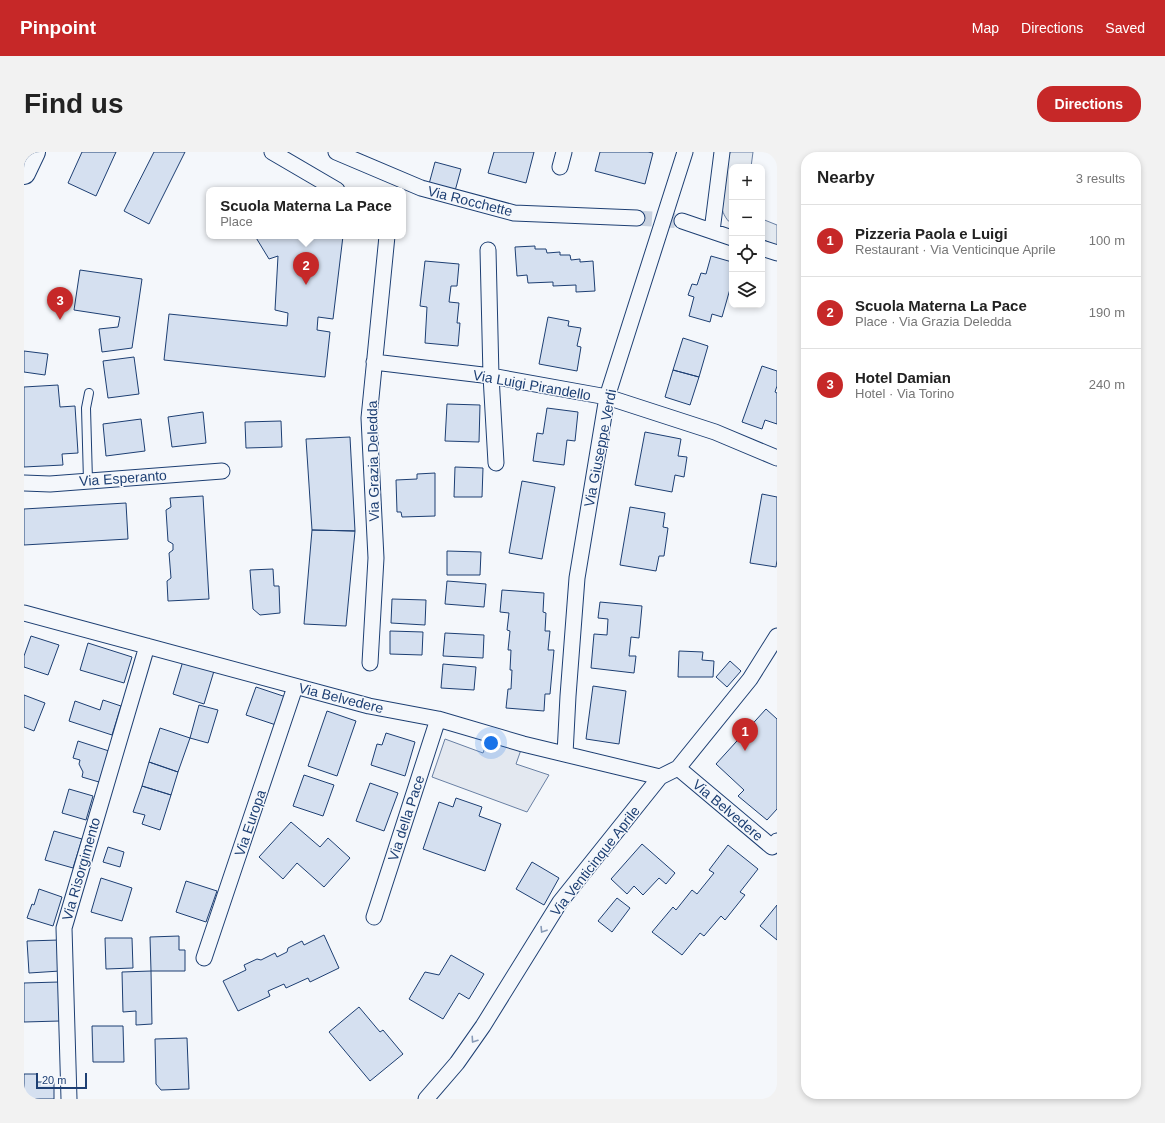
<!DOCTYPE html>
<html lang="en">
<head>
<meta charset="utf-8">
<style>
  body { margin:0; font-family:Arial,sans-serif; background:#f2f2f2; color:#222 }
  .controls { position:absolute; right:12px; top:12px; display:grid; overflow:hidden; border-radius:8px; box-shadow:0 2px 6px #0003 }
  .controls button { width:36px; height:36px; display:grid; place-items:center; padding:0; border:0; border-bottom:1px solid #e0e0e0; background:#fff; color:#222; font:20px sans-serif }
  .scale { position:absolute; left:12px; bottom:10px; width:51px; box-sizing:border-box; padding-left:4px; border:2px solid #1d3f73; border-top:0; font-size:11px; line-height:14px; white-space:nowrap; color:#1d3f73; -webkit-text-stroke:3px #f4f7fb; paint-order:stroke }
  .you { position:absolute; left:467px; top:591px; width:14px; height:14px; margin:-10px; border:3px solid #fff; border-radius:50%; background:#1a73e8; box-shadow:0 0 0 6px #1a73e833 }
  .badge { display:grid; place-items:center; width:26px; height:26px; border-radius:50%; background:#c62828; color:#fff; font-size:13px; font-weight:700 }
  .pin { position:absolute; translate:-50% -33px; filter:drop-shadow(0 1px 2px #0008) }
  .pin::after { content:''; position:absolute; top:21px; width:14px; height:12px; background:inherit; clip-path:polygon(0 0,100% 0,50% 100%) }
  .popup { position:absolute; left:182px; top:35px; width:200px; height:52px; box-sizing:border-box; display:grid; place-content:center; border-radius:8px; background:#fff; filter:drop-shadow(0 1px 3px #0005); font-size:13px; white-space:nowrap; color:#767676 }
  .popup b { font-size:15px; color:#222 }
  .popup::after { content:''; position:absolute; left:50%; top:100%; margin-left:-8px; border:8px solid transparent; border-top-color:#fff }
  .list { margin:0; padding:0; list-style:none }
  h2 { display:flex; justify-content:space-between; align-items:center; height:52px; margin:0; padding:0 16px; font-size:17px }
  h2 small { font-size:13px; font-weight:400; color:#767676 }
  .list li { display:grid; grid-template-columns:26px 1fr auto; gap:12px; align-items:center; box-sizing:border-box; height:72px; padding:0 16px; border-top:1px solid #e0e0e0 }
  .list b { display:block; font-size:15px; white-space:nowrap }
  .list p { margin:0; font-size:13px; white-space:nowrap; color:#767676 }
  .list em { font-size:13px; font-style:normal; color:#767676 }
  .icon { flex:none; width:22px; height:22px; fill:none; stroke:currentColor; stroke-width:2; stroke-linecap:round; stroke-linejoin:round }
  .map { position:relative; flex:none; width:753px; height:947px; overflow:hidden; border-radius:16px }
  header { display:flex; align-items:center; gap:24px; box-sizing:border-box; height:56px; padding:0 20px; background:#c62828; color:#fff }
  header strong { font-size:19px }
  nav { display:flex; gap:22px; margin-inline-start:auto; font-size:14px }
  .intro { display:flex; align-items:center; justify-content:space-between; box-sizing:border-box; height:96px; padding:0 24px }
  h1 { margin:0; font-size:28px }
  .button { padding:10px 18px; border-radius:16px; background:#c62828; color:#fff; font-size:14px; font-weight:700 }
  main { display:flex; gap:24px; padding:0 24px }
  aside { flex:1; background:#fff; border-radius:16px; box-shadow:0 2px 6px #0003 }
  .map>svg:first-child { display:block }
</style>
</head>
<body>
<header>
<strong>Pinpoint</strong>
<nav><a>Map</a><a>Directions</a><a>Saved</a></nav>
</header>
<div class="intro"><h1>Find us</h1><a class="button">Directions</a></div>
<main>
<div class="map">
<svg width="753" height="947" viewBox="0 0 753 947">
  <rect width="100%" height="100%" fill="#f4f7fb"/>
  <!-- green -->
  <path fill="#e3e9f0" stroke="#687fa3" d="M706,0H729L727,15H708V72C703,69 699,62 698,56C696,42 703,15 706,0Z
    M738,67L753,73V94L738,87Z"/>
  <!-- parking -->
  <path fill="#e3e8f0" stroke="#687fa3" d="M466,582L499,592L492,612L525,623L503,660L408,625L421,587L459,601Z"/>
  <!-- building -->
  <path fill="#d5e0f0" stroke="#1d3f73" d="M58,0H92L72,44L44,31Z
    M130,0H161L125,72L100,59Z
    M470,0H510L502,31L464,21Z
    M576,0H624L629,1L621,32L571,19Z
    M411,10L437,17L431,39L405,32Z
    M231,84H319L309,167L294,165L293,178L306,180L301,225L140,208L145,162L263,174L264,161L251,158L254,104L245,107Z
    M511,94V97H522L523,101L536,100V103H546L547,108L556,107V110L569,109L571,139L552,140V133L529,134V130L504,131L503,123L493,124L491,95Z
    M687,104L708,110V130L698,165L688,162L686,170L665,164L670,145L664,143L668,132L673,133L677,121L682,122Z
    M401,109L435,112L433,134H427L425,150L435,151L433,171H436L434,194L401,191L403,155L396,154Z
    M56,118L118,127L108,196L78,200L75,177L94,175L96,165L50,158Z
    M524,165L545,169L544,174L557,176L553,194L557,195L553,219L515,212Z
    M659,186L684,194L675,225L649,218Z
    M0,199L24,202L21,223L0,220Z
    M110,205L115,242L84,246L79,209Z
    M738,214L753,219V234L751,240L753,241V272L741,268L738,277L718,270Z
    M649,218L675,225L666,253L641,245Z
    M34,233L36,255L51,254L54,301L38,302L39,313L0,315V235Z
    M423,252L456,253L455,290L421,289Z
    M523,256L554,260L551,289L543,288L540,313L509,309L513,281L519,282Z
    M179,260L182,291L148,295L144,265Z
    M117,267L121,299L82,304L79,272Z
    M257,269L258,295L222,296L221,270Z
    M621,280L657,287L654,304L663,305L660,325L651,323L648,340L611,333Z
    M326,285L331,379L288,378L282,287Z
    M431,315L459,316L458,345H430Z
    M411,321V364L378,365L377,360H373L372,328L393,327V322Z
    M498,329L531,335L518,407L485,401Z
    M738,342L753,345V408L752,415L726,411Z
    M179,344L185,447L144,449L143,429L147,426L145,401L149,398V392L144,389L142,358L147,355L146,346Z
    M102,351L104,387L0,393V357Z
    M606,355L641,361L639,375L644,376L640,404H635L632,419L596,413Z
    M288,378L331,379L322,474L280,472Z
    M423,399L457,400L456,423H423Z
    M249,417L250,434H255L256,461L236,463L229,457L226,418Z
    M423,429L462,432L460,455L421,452Z
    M478,438L520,441L519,460L522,461L521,479H526L524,498H530L526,542H521L520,559L482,556L484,537H487L488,518H486L487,498H484L486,479L483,478L485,461L476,460Z
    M368,447L402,448L401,473L367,471Z
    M576,450L618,454L615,486L607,485L605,504H612L610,521L567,516L570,482L583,483L584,467L574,466Z
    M366,479L399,480L398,503L366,502Z
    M421,481L460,483L459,506L419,504Z
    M7,484L35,493L24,523L0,515V504Z
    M64,491L108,505L100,531L56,518Z
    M655,499L679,500L678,508L690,509L689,525H654Z
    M159,509L190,519L180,552L149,542Z
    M706,509L717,519L703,535L692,525Z
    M419,512L452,515L450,538L417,536Z
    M569,534L602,539L595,592L562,587Z
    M232,535L262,545L252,573L222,563Z
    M0,543L21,551L10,579L0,575Z
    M79,548L97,554L88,583L45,569L51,549L76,558Z
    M175,553L194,558L184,591L166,586Z
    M742,557L753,567V657L743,668L714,644L720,638L692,612Z
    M303,559L332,569L313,624L284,614Z
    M136,576L166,586L154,620L125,610Z
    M362,581L391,590L381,624L347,613L353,592L358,593Z
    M54,589L85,599L75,630L58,625L59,620L55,612L56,608L49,606Z
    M125,610L154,620L147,643L118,634Z
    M280,623L310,633L299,664L269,654Z
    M346,631L374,641L360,679L332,669Z
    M118,634L147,643L136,678L118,672L121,663L109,660Z
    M45,637L69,644L62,668L38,661Z
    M432,646L458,655L455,664L477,672L461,719L399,697L415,650L429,655Z
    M267,670L296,695L304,686L326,706L300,735L273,711L259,727L235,705Z
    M30,679L58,687L49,716L21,708Z
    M618,692L651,721L642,732L635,726L619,743L610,734L603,742L587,727Z
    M704,693L734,717L716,740L721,743L701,768L697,764L680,784L676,781L658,803L628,780L649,755L652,758L668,738L673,742L690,721L685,718Z
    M84,695L100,700L96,715L79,710Z
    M508,710L535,726L520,753L492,737Z
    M77,726L108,736L98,769L67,760Z
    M162,729L193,739L182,770L152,760Z
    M15,737L38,745L29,774L3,766L8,752L10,753Z
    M593,746L606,756L588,780L574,769Z
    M753,753V788L736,774Z
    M300,783L315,816L286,830L284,826L262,836L260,832L244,839L246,844L214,859L199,829L222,818L220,813L233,807L237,808L251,801L253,805L263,800L264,796L278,789L280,793Z
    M155,784V798H161V819H127L126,785Z
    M81,786H108L109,816L82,817Z
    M35,788L36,819L5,821L3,789Z
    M427,803L460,822L445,847L435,841L419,867L385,847L401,820L415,823Z
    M127,819L128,872L112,873V859L99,860L98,820Z
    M35,830L36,869L0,870V831Z
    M335,855L356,880L359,878L379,902L346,929L305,880Z
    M68,874H99L100,910H69Z
    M163,886L165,937L137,938L132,932L131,887Z
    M0,922H13V930H30V947H0Z"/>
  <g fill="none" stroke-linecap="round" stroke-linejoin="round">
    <!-- street-tunnel -->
    <path stroke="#c9d2e0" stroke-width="15" stroke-dasharray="15 8" stroke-linecap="butt" d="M613,66L658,69"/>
    <defs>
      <path id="lane" d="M64,329L62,256L65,241"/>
      <path id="street" d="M248,0L313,38
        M312,0L397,36L490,61L613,66
        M536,15L540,0
        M658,69L708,86
        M688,79L698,0
        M738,96L753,101
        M464,98L467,224L472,311
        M350,210L467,224L583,245L691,280L753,306
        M0,331L26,332L198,319
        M0,461L345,554L414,567L499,592L636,625
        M346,511L352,406L345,266L363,84
        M541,602L544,544L553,426L583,245L610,160L661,0
        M654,616L748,695L753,689
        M350,765L414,567
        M180,806L271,535
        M45,947L40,776L123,494
        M402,947L433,911L459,874L536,750L636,625L654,616L726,527L753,484"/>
      <path id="primary" d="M0,21L10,0"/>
    </defs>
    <!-- lane casing -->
    <use href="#lane" stroke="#1d3f73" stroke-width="10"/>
    <!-- street casing -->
    <use href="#street" stroke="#1d3f73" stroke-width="17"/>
    <!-- primary casing -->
    <use href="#primary" stroke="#1d3f73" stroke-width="24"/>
    <!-- lane -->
    <use href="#lane" stroke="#f4f7fb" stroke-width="8"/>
    <!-- street -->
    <use href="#street" stroke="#f4f7fb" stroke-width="15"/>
    <!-- primary -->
    <use href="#primary" stroke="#f4f7fb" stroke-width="22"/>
  </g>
  <!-- one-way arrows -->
  <defs><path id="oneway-chevron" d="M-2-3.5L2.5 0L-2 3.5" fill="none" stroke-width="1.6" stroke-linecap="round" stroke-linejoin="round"/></defs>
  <g stroke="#889bb7">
    <use href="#oneway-chevron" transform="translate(519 778) rotate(122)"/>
    <use href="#oneway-chevron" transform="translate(450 888) rotate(124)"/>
  </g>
  <g text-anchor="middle" stroke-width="3" stroke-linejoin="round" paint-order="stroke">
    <!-- street labels -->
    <g font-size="14" fill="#1d3f73" stroke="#f4f7fb">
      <text transform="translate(446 49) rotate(14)" y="5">Via Rocchette</text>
      <text transform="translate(508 233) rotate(10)" y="5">Via Luigi Pirandello</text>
      <text transform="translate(576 296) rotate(-79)" y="5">Via Giuseppe Verdi</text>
      <text transform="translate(349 309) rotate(-91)" y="5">Via Grazia Deledda</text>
      <text transform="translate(99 326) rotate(-4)" y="5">Via Esperanto</text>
      <text transform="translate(317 546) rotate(14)" y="5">Via Belvedere</text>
      <text transform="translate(704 658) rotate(40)" y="5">Via Belvedere</text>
      <text transform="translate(382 666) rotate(-72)" y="5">Via della Pace</text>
      <text transform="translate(226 671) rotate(-71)" y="5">Via Europa</text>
      <text transform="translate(571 709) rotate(-52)" y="5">Via Venticinque Aprile</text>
      <text transform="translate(57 717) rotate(-74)" y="5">Via Risorgimento</text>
    </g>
  </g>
</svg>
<div class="controls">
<button>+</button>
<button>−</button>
<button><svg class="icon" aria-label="locate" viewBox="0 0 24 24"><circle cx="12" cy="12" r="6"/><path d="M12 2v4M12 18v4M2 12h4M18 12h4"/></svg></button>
<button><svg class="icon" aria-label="layers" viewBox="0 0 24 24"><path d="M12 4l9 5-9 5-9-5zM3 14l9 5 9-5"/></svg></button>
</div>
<div class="scale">20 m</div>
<div class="you"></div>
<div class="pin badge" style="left:721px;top:599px">1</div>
<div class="pin badge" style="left:282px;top:133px">2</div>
<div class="popup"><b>Scuola Materna La Pace</b>Place</div>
<div class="pin badge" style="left:36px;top:168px">3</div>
</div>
<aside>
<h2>Nearby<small>3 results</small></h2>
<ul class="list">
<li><span class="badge">1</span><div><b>Pizzeria Paola e Luigi</b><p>Restaurant · Via Venticinque Aprile</p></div><em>100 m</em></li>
<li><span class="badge">2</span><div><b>Scuola Materna La Pace</b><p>Place · Via Grazia Deledda</p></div><em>190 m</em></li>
<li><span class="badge">3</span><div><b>Hotel Damian</b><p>Hotel · Via Torino</p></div><em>240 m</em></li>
</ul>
</aside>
</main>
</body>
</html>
